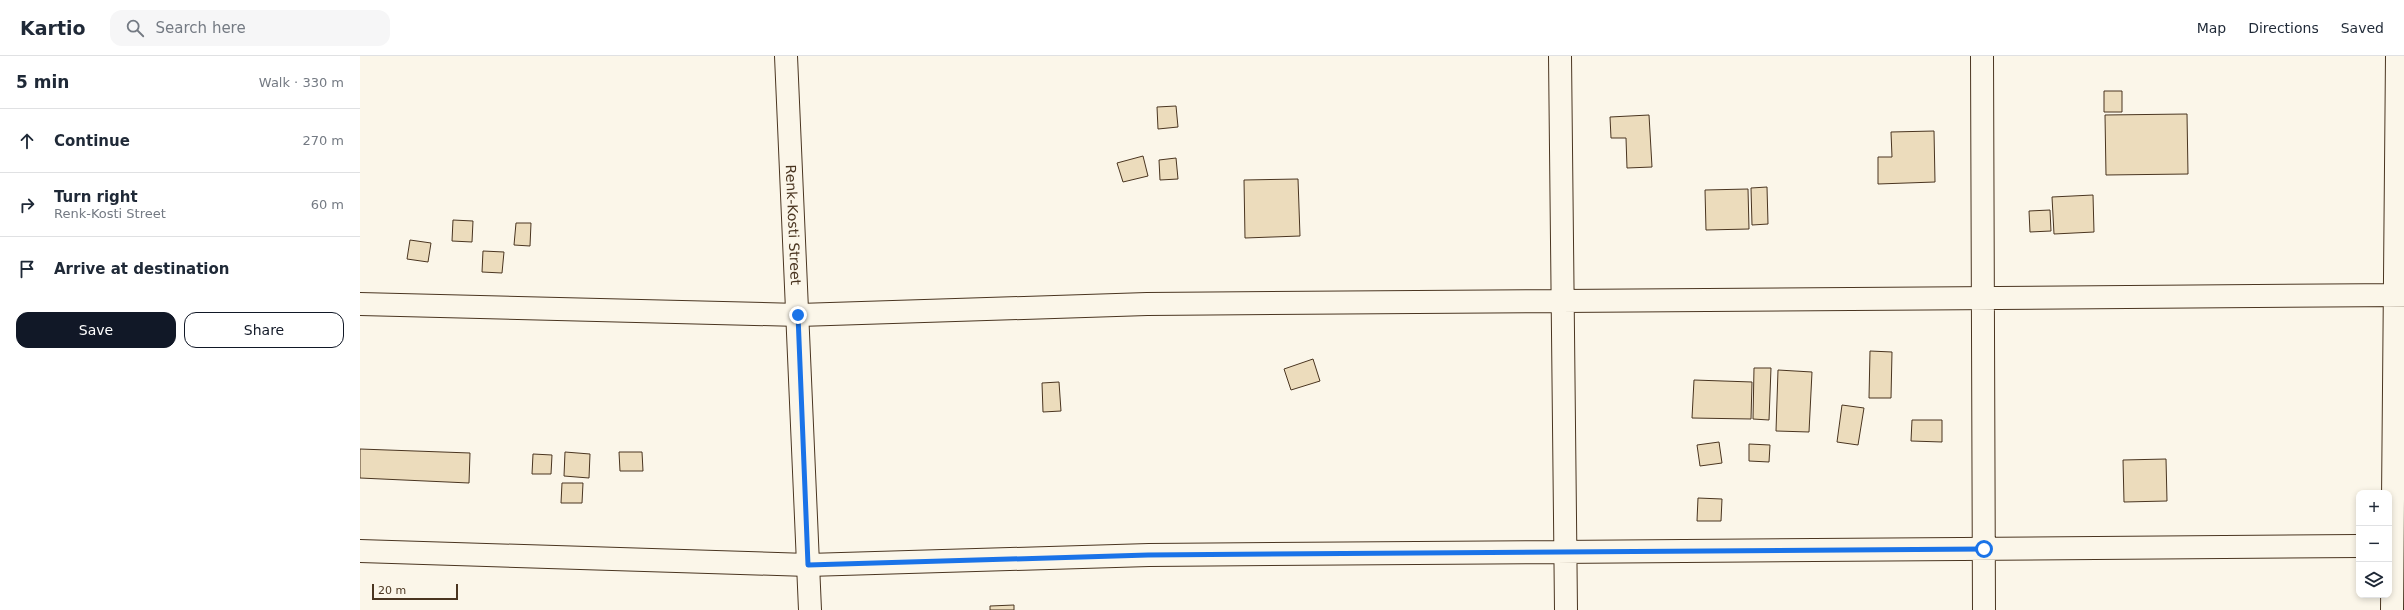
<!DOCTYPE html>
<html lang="en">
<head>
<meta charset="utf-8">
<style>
  body { margin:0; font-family:"DejaVu Sans",sans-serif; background:#f6f6f7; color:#1f2937 }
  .controls { position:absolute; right:12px; bottom:12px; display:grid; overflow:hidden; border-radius:8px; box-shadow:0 2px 6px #0003 }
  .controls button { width:36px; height:36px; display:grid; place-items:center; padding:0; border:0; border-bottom:1px solid #e0e1e3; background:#fff; color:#1f2937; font:20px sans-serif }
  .scale { position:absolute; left:12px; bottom:10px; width:86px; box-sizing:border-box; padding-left:4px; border:2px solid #4a3520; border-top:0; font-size:11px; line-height:14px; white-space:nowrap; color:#4a3520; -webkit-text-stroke:3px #fbf6e9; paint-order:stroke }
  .stop { position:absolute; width:12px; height:12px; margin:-9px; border:3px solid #1a73e8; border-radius:50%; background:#fff }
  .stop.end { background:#1a73e8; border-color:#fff; box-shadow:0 1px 4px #0008 }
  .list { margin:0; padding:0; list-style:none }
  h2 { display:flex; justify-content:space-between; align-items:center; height:52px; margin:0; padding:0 16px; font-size:17px }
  h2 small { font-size:13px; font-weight:400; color:#747a83 }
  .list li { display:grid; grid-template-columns:26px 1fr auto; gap:12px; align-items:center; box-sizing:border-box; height:64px; padding:0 16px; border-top:1px solid #e0e1e3 }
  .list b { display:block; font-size:15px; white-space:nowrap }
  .list p { margin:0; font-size:13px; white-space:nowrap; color:#747a83 }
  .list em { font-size:13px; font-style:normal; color:#747a83 }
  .actions { display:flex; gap:8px; padding:12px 16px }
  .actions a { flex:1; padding:9px 0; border:1px solid #111827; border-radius:12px; text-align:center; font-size:14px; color:#111827 }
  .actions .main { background:#111827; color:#fff }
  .icon { flex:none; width:22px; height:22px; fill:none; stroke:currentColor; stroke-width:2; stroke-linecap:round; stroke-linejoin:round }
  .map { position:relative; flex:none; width:2044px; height:554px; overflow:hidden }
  header { display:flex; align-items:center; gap:24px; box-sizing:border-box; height:56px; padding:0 20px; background:#fff; border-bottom:1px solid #e0e1e3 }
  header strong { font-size:19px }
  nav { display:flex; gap:22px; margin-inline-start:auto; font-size:14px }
  .search { width:280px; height:36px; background:#f6f6f7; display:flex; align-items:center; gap:10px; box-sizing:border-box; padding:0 14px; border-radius:12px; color:#747a83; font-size:15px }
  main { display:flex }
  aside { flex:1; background:#fff }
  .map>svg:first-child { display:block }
</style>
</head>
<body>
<header>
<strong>Kartio</strong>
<div class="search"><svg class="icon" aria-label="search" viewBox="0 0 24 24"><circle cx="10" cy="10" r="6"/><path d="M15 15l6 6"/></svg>Search here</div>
<nav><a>Map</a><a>Directions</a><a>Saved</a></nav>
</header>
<main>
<aside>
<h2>5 min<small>Walk · 330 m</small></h2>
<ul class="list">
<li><svg class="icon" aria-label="ahead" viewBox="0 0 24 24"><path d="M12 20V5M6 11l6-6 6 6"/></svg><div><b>Continue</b></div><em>270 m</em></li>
<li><svg class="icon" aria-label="right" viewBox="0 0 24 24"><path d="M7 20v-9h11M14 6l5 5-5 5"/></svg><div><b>Turn right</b><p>Renk-Kosti Street</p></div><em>60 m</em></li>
<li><svg class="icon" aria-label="arrive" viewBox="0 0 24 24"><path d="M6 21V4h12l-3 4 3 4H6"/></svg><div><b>Arrive at destination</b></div></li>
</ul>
<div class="actions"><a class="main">Save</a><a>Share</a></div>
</aside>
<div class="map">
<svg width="2044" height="554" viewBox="0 0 2044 554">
  <rect width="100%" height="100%" fill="#fbf6e9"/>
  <!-- building -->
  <path fill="#ecdcbc" stroke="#4a3520" d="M1744,35H1762V56H1744Z
    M816,50L818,71L798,73L797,51Z
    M1827,58L1828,118L1746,119L1745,59Z
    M1289,59L1292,111L1267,112L1266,82H1251L1250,61Z
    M1574,75L1575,126L1518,128V101H1532L1531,76Z
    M783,100L788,120L763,126L757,107Z
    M816,102L818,123L800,124L799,104Z
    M938,123L940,180L885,182L884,124Z
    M1407,131L1408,168L1392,169L1391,132Z
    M1388,133L1389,173L1346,174L1345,134Z
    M1733,139L1734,176L1694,178L1692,141Z
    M1690,154L1691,175L1670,176L1669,155Z
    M93,164L113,165L112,186L92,185Z
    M156,167H171L170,190L154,189Z
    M50,184L71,187L68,206L47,203Z
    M123,195L144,196L142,217L122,216Z
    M1510,295L1532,296L1531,342H1509Z
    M953,303L960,325L931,334L924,313Z
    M1394,312H1411L1409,364L1393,363Z
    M1418,314L1452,316L1449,376L1416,375Z
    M1334,324L1392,326L1391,363L1332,362Z
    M699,326L701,355L683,356L682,327Z
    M1482,349L1504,352L1498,389L1477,386Z
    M1552,364H1582V386L1551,385Z
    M1359,386L1362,407L1340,410L1337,389Z
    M1389,388L1410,389L1409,406L1389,405Z
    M0,393L110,397L109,427L0,422Z
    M205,396L230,398L229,422L204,420Z
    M259,396H282L283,415H260Z
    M173,398L192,399L191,418H172Z
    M1806,403L1807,445L1764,446L1763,404Z
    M202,427H223L222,447H201Z
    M1338,442L1362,443L1361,465H1337Z
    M654,549V554H630V550Z"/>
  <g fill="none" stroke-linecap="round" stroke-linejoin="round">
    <defs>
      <path id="minor" d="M1200,0L1206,554
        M1622,0L1624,554
        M0,248L439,259L787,248L2044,239
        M0,495L448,509L789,499L1999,490
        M2032,554L2037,0"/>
      <g id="primary">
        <path id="s1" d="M426,0L450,554"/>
      </g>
    </defs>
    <!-- minor casing -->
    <use href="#minor" stroke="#4a3520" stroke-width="24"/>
    <!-- primary casing -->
    <use href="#primary" stroke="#4a3520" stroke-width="24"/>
    <!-- minor -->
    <use href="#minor" stroke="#fbf6e9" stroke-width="22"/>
    <!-- primary -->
    <use href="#primary" stroke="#fbf6e9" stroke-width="22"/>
  </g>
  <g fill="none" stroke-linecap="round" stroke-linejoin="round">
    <!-- route -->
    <path stroke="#1a73e8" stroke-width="5" d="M438,259L448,509L788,499L1624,493"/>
  </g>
  <g text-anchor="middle" stroke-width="3" stroke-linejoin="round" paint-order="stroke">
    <!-- street labels -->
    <g font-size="14" fill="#4a3520" stroke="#fbf6e9">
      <text dy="5" stroke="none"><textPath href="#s1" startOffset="169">Renk-Kosti Street</textPath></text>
    </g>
  </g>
</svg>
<div class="controls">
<button>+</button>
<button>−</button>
<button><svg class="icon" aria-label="layers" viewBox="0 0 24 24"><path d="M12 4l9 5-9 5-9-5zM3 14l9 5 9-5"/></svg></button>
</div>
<div class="scale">20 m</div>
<div class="stop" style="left:1624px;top:493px"></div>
<div class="stop end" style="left:438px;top:259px"></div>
</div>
</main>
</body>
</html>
